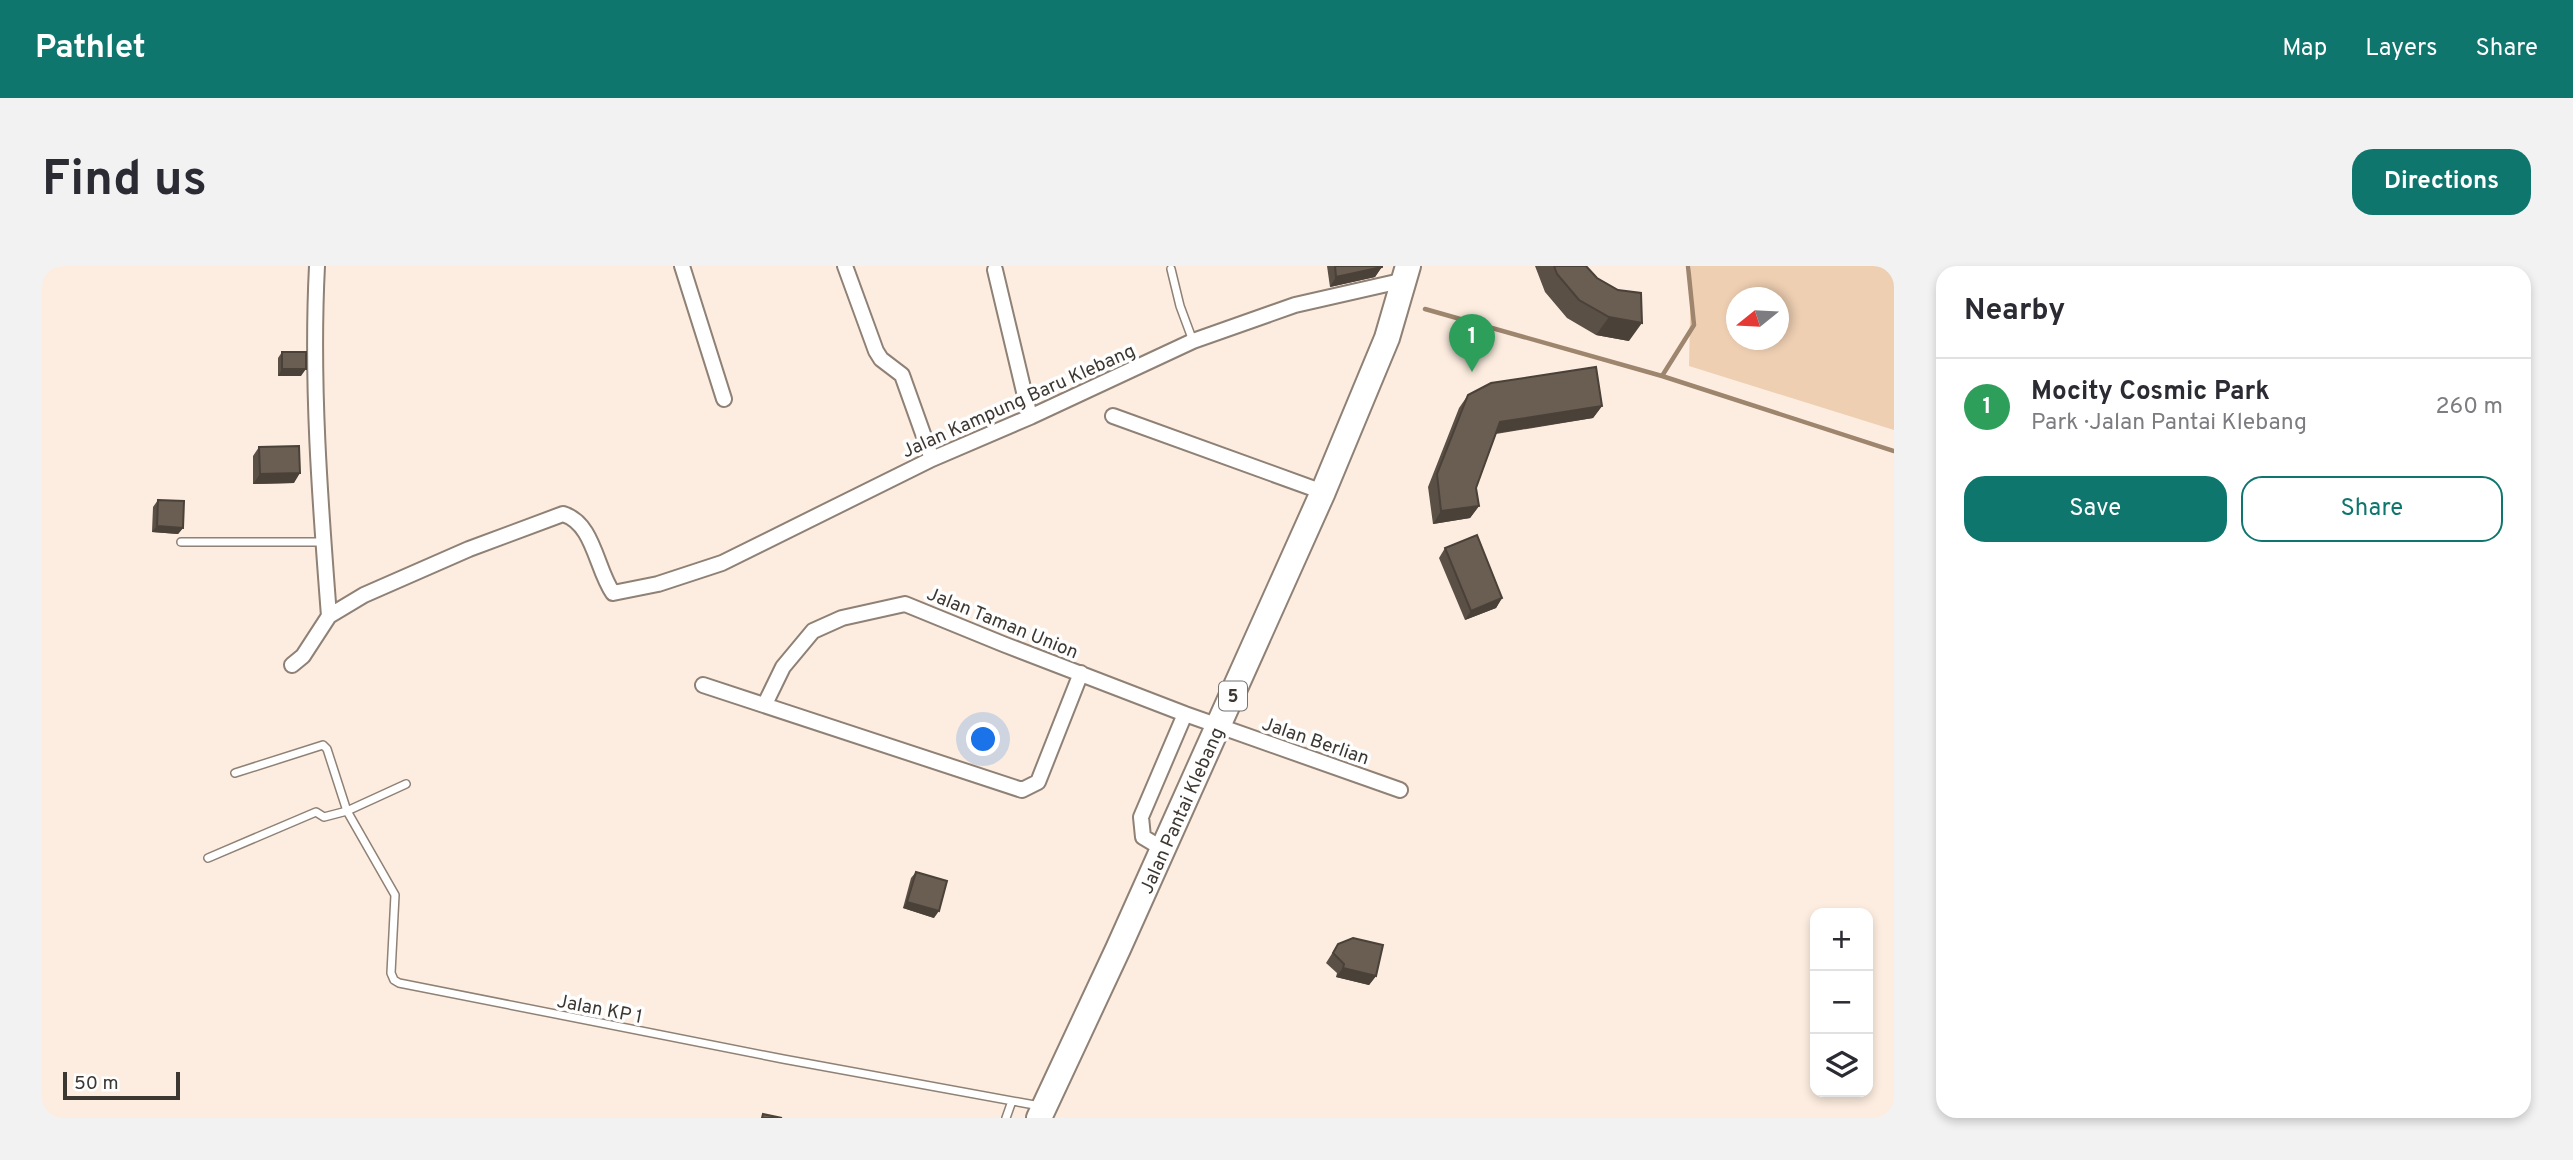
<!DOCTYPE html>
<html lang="en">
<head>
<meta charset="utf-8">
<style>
  body { margin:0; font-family:Overpass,sans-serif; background:#f2f2f3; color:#2b2b33 }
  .controls { position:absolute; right:21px; bottom:21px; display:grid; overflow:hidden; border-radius:14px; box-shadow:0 4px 10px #0003 }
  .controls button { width:63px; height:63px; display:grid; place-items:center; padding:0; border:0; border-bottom:2px solid #e1e1e2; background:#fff; color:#2b2b33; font:35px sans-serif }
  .compass { position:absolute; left:1684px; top:21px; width:63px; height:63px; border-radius:50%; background:#fff; box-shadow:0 4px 10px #0003; rotate:252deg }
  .scale { position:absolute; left:21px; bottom:18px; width:117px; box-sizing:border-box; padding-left:7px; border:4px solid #3d3732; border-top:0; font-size:19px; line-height:24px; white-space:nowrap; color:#3d3732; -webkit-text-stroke:5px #fefefe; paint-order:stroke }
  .you { position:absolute; left:942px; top:474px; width:24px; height:24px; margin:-18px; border:5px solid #fff; border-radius:50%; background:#1a73e8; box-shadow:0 0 0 10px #1a73e833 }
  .badge { display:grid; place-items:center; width:46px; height:46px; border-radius:50%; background:#0f766e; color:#fff; font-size:23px; font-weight:700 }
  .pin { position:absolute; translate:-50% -58px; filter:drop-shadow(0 2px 4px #0008) }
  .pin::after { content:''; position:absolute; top:37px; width:24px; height:21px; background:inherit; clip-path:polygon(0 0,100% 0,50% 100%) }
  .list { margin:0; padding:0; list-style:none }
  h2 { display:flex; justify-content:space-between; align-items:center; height:91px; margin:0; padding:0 28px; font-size:30px }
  h2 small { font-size:23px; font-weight:400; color:#7c7c81 }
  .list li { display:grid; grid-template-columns:46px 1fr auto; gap:21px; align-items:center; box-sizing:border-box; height:98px; padding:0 28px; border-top:2px solid #e1e1e2 }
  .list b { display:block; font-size:26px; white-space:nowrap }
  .list p { margin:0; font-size:23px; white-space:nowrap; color:#7c7c81 }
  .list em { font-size:23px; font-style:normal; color:#7c7c81 }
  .actions { display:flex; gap:14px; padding:21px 28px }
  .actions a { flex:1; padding:16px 0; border:2px solid #0f766e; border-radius:21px; text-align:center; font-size:24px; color:#0f766e }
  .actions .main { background:#0f766e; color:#fff }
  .icon { flex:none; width:38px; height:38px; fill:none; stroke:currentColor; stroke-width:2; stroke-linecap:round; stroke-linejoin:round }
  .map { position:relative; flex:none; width:1852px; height:852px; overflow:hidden; border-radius:21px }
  header { display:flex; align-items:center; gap:42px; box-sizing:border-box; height:98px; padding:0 35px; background:#0f766e; color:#fff }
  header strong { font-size:33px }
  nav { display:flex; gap:38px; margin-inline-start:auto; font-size:24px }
  .intro { display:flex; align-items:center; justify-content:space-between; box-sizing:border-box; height:168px; padding:0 42px }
  h1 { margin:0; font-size:49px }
  .button { padding:18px 32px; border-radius:21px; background:#0f766e; color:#fff; font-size:24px; font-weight:700 }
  main { display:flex; gap:42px; padding:0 42px }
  aside { flex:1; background:#fff; border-radius:21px; box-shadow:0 4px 10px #0003 }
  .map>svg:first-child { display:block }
</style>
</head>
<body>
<header>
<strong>Pathlet</strong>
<nav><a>Map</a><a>Layers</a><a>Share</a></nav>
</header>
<div class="intro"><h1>Find us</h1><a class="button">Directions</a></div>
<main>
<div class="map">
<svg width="1852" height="852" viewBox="0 0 1852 852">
  <rect width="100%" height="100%" fill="#fdede0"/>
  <!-- green -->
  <path fill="#eecfb2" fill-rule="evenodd" d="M1649,0H1852V164L1647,100ZM1694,32H1736V74H1694Z"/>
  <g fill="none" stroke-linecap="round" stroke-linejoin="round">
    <!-- stream -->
    <path stroke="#9e856e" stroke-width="4.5" d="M1383,43L1620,110L1852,185
      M1620,110L1652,59L1646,0"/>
    <defs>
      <path id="lane" d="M1129,3L1138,40L1151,75
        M139,276H281
        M364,518L305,545L353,629L349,707L352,714L357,717L741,793L998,840
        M166,592L274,546L282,551L305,545L285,483L281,479L193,507
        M964,852L970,835"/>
      <path id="street" d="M275,0C269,117 278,234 287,350
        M640,0L682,133
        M803,0L834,85L839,93L860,109L890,193
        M953,4L988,151
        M1071,150L1281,226
        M250,399L261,390L287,350L322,329L427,283L521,248C552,257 554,303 571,327L616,318L680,297L890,193L988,151L1151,75L1253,39L1363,14
        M661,419L980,524L996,516L1039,407
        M723,438L741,401L771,365L800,352L863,338L961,378L1143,448L1358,524
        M1121,583L1101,571L1099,551L1143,448"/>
      <path id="highway" d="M997,852L1076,683L1281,226L1345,72L1366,0"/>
    </defs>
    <!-- lane casing -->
    <use href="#lane" stroke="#8f8175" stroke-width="10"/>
    <!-- street casing -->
    <use href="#street" stroke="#8f8175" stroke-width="18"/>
    <!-- highway casing -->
    <use href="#highway" stroke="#8f8175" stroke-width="28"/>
    <!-- lane -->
    <use href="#lane" stroke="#fff" stroke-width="7"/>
    <!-- street -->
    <use href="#street" stroke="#fff" stroke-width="14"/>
    <!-- highway -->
    <use href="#highway" stroke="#fff" stroke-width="24"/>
  </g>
  <!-- wall -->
  <path fill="#5b5046" d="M1285,0H1340L1333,11L1288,21Z
    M1493,0H1544L1587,75L1554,69L1525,52L1503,26Z
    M240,86L259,110H236V92Z
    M1426,129L1560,140L1551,152L1454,168L1434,222L1437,240L1428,252L1391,258L1386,221L1417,142Z
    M217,181L252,217L211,218V190Z
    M116,234L141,262L136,268L110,266L111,241Z
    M1403,282L1460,332L1454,342L1423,354L1397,292Z
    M874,606L892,652L861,642L869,612Z
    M1296,678L1334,710L1327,719L1294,711L1295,707L1284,697Z"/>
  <!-- shaded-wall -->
  <path fill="#4a4139" d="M1340,1L1333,11L1288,21L1294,11Z
    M1567,51L1600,57L1587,75L1554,69Z
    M240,103H264L259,110H236Z
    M1560,140L1551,152L1449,168L1458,156Z
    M258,207L252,217L211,218L218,208Z
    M1437,240L1428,252L1391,258L1399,245Z
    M115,260L141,262L136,268L110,266Z
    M1460,332L1454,342L1423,354L1429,345Z
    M865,636L897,645L892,652L861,642Z
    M1301,702L1334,710L1327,719L1294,711Z"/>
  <!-- building -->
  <path fill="#6a5d51" stroke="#4a4139" stroke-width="2" d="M1293,0H1340V1L1294,11Z
    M1512,0H1544L1555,12L1576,24L1599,27L1600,57L1567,51L1537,34L1515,8Z
    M240,86H264V103H240Z
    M1554,101L1560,140L1458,156L1434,222L1437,240L1399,245L1395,208L1426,129L1449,117Z
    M257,180L258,207L218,208L217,181Z
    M116,234L142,235L141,262L115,260Z
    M1435,269L1460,332L1429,345L1403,282Z
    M874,606L905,615L897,645L865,636Z
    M1311,672L1341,679L1334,710L1301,702L1302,698L1291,687L1296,678Z
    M721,848L740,852H720Z"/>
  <g text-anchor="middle" stroke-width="7" stroke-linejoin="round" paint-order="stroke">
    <!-- shield labels -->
    <rect fill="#fefefe" stroke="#77736f" stroke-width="2" x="1177" y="415.5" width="28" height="29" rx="5"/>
    <g font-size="18" font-weight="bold" fill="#3d3732">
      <text x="1191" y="436">5</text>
    </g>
    <!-- street labels -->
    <g font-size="19" fill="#3d3732" stroke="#fefefe">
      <text transform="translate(976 134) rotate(-24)" y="7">Jalan Kampung Baru Klebang</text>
      <text transform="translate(961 356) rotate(22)" y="7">Jalan Taman Union</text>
      <text transform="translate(1274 474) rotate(19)" y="7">Jalan Berlian</text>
      <text transform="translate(1139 544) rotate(-66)" y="7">Jalan Pantai Klebang</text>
      <text transform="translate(558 742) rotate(11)" y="7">Jalan KP 1</text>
    </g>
  </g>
</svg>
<div class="controls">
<button>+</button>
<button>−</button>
<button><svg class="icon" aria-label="layers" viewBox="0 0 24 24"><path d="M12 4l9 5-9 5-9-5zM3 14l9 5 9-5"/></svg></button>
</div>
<svg class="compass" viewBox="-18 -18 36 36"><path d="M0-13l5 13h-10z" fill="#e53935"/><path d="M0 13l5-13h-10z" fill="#7c7c81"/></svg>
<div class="scale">50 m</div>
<div class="you"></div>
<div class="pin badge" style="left:1430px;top:106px;background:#2e9e5b">1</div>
</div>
<aside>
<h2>Nearby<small></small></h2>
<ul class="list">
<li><span class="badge" style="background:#2e9e5b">1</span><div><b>Mocity Cosmic Park</b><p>Park · Jalan Pantai Klebang</p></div><em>260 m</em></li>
</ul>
<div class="actions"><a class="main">Save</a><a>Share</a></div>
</aside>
</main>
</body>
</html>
